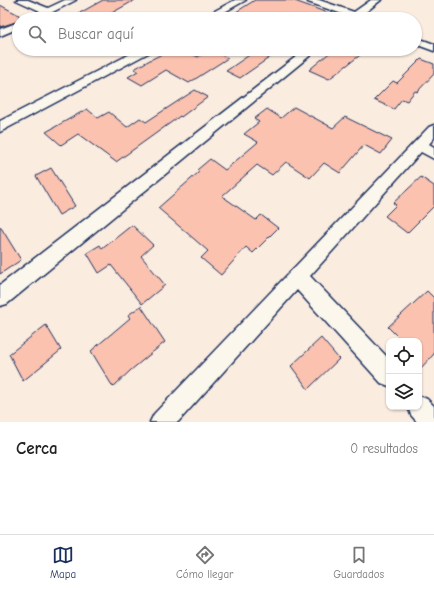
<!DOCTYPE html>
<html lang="es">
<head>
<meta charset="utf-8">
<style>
  body { margin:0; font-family:"Comic Neue",sans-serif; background:#f6f6f6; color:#222 }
  .controls { position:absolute; right:12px; bottom:12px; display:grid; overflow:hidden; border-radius:8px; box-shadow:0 1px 3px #0004 }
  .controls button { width:36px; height:36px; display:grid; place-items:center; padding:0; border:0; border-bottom:1px solid #e0e0e0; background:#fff; color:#222; font:20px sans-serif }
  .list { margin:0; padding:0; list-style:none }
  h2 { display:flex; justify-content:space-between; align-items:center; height:52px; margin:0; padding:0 16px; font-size:17px }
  h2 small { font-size:13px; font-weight:400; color:#767676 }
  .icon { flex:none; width:22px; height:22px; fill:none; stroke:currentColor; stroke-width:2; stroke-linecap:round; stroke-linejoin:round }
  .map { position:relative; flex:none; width:434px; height:422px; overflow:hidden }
  .search { position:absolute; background:#fff; box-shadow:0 1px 3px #0004; left:12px; right:12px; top:12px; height:44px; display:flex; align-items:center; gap:10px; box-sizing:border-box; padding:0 14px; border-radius:22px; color:#767676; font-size:15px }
  .sheet { height:112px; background:#fff }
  nav { display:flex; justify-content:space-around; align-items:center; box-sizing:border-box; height:56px; border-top:1px solid #e0e0e0; background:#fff; font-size:11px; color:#767676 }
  nav a { display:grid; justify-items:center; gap:2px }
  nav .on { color:#1b2f5e }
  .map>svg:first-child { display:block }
</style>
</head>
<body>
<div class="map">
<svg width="434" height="422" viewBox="0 0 434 422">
  <rect width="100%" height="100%" fill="#fbece0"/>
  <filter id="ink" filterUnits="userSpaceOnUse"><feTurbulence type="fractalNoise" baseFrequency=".025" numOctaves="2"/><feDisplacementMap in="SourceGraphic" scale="8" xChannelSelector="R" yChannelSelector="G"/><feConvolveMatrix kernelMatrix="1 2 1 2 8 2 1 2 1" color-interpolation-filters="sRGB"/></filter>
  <g filter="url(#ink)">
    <!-- building -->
    <path fill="#fbc2b0" stroke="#1b2f5e" d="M103,0H135L101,19H69Z
      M255,0H292L339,17L338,19H225Z
      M0,5L19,15V21L0,27Z
      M182,49L198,57L210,49L228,58L189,83L166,70L142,85L128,77L138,71L134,69L150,60L170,50L175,53Z
      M258,49H282L240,78L226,71Z
      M334,49H368L329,79L309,70Z
      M421,59L434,64V74L417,92L415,91L407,101L402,99L394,109L374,100L393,81L397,83Z
      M195,90L208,97L181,117L180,116L116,162L78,134L61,145L46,132L87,109L98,118L109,112L127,127L140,118L146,122Z
      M294,107L333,128L345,117L392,140L381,154L364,145L340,173L324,163L310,178L286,162L272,175L257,165L222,196L256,220L261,215L278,228L253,253L246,247L221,275L201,258L208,251L158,208L199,172L197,170L210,159L225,170L258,142L244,134L259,122L254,119L267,109L281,118Z
      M51,168L75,206L59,215L36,176Z
      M421,177L434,186V206L407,233L385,216L396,205L393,203Z
      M132,225L153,245L141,256L165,285L142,304L111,265L99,273L87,253L100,245L102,249Z
      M0,226L21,260L0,274Z
      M427,291L434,298V354L419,370V341H402L388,327Z
      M141,306L165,342L131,370L113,387L91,351L130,318L128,315Z
      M46,325L61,350L23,381L9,354Z
      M321,338L339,359L308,389L291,366Z"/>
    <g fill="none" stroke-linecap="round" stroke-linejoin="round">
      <defs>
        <path id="minor" d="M16,0H28L48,8L65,0H76L39,19H26L40,11Z
          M235,0H246L212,19H200Z
          M307,0H319L354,12L371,0H381L362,15L369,19H345L348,16L308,2Z
          M19,22V28L0,36V29Z
          M415,37L434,44V51L415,44Z
          M140,49H153L152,51L0,132V121Z
          M306,49H318L7,304L0,306V285Z
          M434,125V138L429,144L434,147V159L421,152L310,276L389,359V386L381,383L297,290L178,422H150L154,414L429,127Z
          M419,396L427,399L434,406V422H417L411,415L408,407H419Z"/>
      </defs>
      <!-- minor casing -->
      <use href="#minor" stroke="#1b2f5e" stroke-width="3"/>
      <!-- minor -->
      <use href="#minor" fill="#fbf7ec" fill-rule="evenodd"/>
    </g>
  </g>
</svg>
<div class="controls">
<button><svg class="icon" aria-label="locate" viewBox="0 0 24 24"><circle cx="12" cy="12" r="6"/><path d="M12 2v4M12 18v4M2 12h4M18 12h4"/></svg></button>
<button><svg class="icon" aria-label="layers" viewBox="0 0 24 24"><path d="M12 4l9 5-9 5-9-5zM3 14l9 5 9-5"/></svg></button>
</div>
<div class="search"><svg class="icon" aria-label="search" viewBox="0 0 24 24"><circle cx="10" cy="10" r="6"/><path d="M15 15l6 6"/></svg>Buscar aquí</div>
</div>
<section class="sheet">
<h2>Cerca<small>0 resultados</small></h2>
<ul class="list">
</ul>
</section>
<nav>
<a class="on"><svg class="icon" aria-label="map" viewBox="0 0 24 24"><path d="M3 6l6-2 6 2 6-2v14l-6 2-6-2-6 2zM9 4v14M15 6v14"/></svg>Mapa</a>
<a><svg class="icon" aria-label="directions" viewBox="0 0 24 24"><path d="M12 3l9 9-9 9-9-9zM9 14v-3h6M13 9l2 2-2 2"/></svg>Cómo llegar</a>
<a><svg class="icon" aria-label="saved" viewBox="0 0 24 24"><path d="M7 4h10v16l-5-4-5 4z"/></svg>Guardados</a>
</nav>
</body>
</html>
